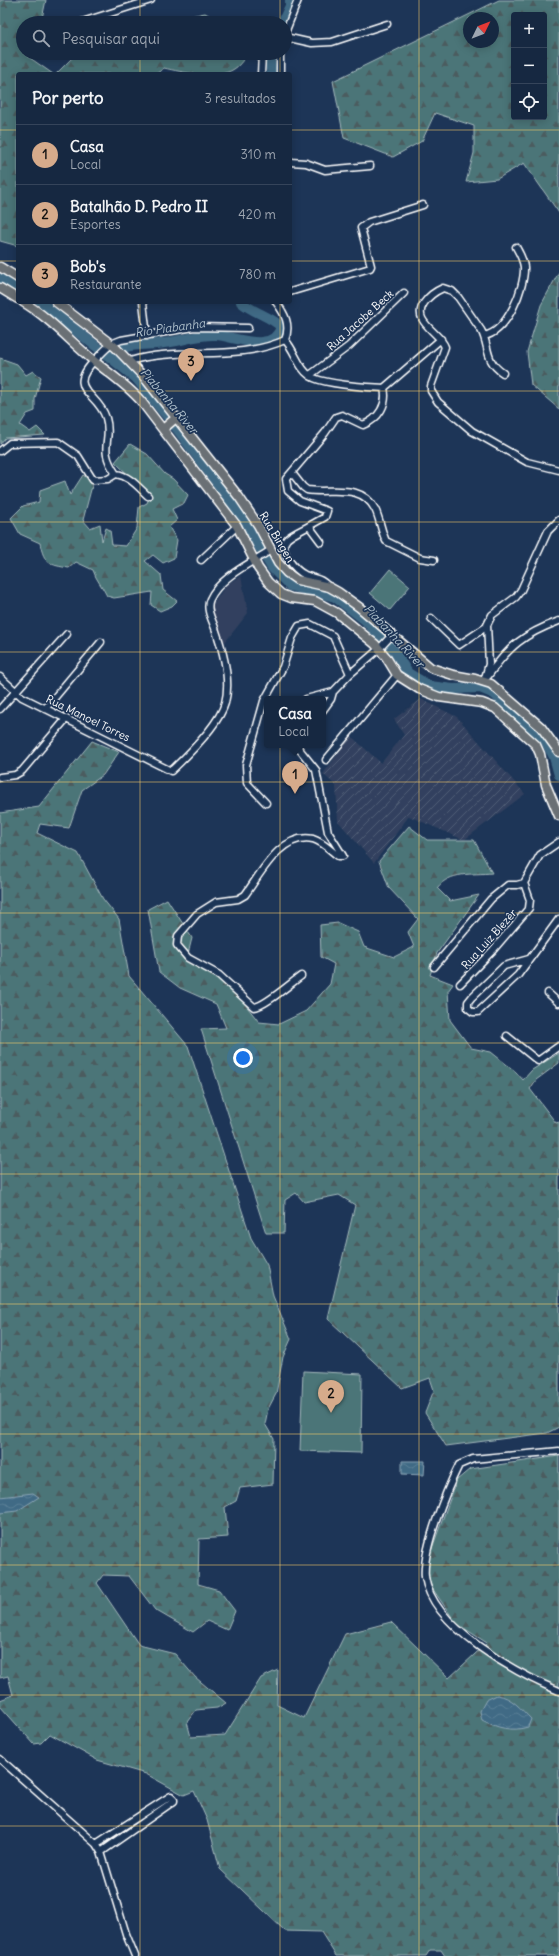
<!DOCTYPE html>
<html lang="pt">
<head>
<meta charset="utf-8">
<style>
  body { margin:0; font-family:Delius,sans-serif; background:#23344c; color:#f1f3f6 }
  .controls { position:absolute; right:12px; top:12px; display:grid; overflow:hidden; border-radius:4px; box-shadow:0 2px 10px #0003 }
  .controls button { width:36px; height:36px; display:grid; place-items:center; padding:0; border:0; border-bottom:1px solid #35445a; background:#162841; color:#f1f3f6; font:20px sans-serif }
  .compass { position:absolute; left:463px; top:12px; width:36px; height:36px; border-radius:50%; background:#162841; box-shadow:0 2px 10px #0003; rotate:47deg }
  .you { position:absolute; left:243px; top:1058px; width:14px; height:14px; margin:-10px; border:3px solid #fff; border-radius:50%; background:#1a73e8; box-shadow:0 0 0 6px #1a73e833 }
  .badge { display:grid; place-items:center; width:26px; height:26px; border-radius:50%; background:#d6ab8b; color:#111; font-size:13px; font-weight:700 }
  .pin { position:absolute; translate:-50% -33px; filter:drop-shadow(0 1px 2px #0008) }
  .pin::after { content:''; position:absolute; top:21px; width:14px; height:12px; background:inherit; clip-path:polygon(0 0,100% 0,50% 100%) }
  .popup { position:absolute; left:264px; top:696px; width:62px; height:52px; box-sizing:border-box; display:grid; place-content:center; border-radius:4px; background:#162841; filter:drop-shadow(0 1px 3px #0005); font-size:13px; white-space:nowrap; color:#9ea6b1 }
  .popup b { font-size:15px; color:#f1f3f6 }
  .popup::after { content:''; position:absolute; left:50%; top:100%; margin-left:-8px; border:8px solid transparent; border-top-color:#162841 }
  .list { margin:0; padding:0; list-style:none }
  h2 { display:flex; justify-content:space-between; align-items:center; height:52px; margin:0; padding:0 16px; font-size:17px }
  h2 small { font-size:13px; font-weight:400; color:#9ea6b1 }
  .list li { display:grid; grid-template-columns:26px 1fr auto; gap:12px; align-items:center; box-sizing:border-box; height:60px; padding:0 16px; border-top:1px solid #35445a }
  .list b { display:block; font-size:15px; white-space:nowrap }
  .list p { margin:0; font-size:13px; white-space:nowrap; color:#9ea6b1 }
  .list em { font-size:13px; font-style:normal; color:#9ea6b1 }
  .icon { flex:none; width:22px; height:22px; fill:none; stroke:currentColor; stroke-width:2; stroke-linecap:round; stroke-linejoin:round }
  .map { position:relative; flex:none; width:559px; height:1956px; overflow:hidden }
  .search { position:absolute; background:#162841; box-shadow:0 2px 10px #0003; left:16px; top:16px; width:276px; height:44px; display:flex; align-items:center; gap:10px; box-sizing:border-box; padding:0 14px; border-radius:22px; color:#9ea6b1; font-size:15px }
  .panel { position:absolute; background:#162841; box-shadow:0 2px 10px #0003; left:16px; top:72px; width:276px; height:232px; border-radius:4px }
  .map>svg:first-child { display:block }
</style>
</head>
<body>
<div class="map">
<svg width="559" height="1956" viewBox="0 0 559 1956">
  <defs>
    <pattern id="industrial-furrows" width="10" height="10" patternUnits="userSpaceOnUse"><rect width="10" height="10" fill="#32415e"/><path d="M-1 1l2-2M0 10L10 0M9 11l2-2" fill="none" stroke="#515e76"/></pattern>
    <pattern id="forest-firs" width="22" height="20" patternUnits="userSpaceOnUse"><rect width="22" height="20" fill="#4b7478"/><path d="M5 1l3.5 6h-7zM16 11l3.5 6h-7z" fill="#4c5c5e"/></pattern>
    <pattern id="water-waves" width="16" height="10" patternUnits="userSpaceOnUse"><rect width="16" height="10" fill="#3f6a85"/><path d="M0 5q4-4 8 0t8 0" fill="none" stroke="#5c8097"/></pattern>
  </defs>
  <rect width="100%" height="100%" fill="#1d3557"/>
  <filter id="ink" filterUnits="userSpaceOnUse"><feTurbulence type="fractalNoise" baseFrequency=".025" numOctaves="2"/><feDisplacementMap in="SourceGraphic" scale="8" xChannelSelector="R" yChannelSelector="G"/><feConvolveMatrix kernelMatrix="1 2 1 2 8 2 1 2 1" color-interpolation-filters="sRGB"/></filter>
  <g filter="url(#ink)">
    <!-- built -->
    <path fill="#32415e" d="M241,576L248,613L222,646L212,606L227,584Z"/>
    <!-- industrial -->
    <path fill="url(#industrial-furrows)" d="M421,699L457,717L525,794L464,840L409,816L374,863L338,821L336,786L323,774L351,736L381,763L404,735L394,719Z"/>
    <!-- green -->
    <path fill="#4b7478" stroke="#a5babc" d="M390,569L410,586L390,610L370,593Z
      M303,1371L362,1374L361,1453L300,1451Z"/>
    <!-- forest -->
    <path fill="url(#forest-firs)" stroke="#a5babc" fill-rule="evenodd" d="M0,0H46L41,23H23V53L53,74H18V246L0,241Z
      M499,0H559V213L524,163L497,179L466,182L474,153V126L435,113L422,141L393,157L344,138L333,81ZM514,15H544V117H514ZM469,18H493V42H469Z
      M205,13L223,23H157Z
      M80,53H240L245,58C242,61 238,67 234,69C218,80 181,72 164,68L156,74H127L123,72L121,74H56L74,56Z
      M559,272V409L531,385L527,352L541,305Z
      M0,358L17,364L26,375L33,371L41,377L35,399V411L27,414L20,425L30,432L37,427L45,435L5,438L0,444Z
      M130,444L147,454L165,474L173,479L188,495L184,503L172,509L177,520L169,527L177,540L174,558L163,563L153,555L145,561L161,575L163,590L177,601L172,606L160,611L151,605L152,592L114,598L107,596C103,587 96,580 93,570L76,562L69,568C50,565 44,564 40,543L20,534L11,518L23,506L39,502L40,490L65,481L70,495L83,475L93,482L83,520L90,528L100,524L102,541L106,528L110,530L112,545L126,546L137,528L139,507L147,503L150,496L115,462Z
      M92,741L119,752L103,775L82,790L69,828L40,824L37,833L78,853L103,899L119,919L129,976L188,1046L251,1238L267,1265L273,1296L291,1339L283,1357L276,1394L268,1409L265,1424L274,1439L273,1484L240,1488L236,1501L225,1507L228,1537L199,1539L198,1584L219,1590L235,1611L227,1630L207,1621L193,1632L155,1610L129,1576L103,1575L97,1583L139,1645L175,1654L195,1677L226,1703L217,1708L196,1710L187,1722L191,1737L225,1735L261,1678L278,1670L277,1705L304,1718L345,1634L391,1622L449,1678L487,1643L456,1623L430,1585L427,1562L457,1480L470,1469L559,1456V1956H445L441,1950H430L426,1956H336L321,1932L285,1931L220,1869L207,1820L194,1791L184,1795L146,1774L97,1760L50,1734L41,1743L34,1744L0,1706V1700L13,1695L8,1676L0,1678V813L39,807Z
      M409,826L427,840H474L492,873C472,875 450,871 437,888L450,901L479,895L437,953L430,975L453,984L448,991L450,1020L471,1048L491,1052L516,1072L523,1080L532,1070L559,1053V1063L536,1080L530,1089L556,1123L559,1122V1427L547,1433L446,1446L425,1413L434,1390L430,1378L402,1388L328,1319L355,1205L339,1195L304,1202L296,1193L285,1200L284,1233H266L201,1029L226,1028L216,1004L180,988L159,972L148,909L167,899L192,938L188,954L237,994L259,1022L279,1024L306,1011L330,984L334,964L321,957L320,925L338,923L358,932L364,947L394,957L414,947L408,932L418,919L389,888L379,861Z"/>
    <!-- water -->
    <path fill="url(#water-waves)" stroke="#8ca6b6" d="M402,1461H425L424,1475L402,1474Z
      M33,1493L39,1497L17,1511L0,1513V1497Z
      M497,1695C512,1697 521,1709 531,1719L528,1727C512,1732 497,1728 482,1720L480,1711L486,1700Z"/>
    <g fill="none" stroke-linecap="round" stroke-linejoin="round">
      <!-- river -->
      <path stroke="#3f6a85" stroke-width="10" d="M282,23L290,6V0
        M271,53L270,63L272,74
        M0,278L18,287
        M40,302L136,378L172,422L238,511L272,568L290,586L335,597L365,620L394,651L408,673L430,686L453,689L480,688L494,694L545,740L554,757L559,775
        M114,358V353C116,351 119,349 122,348C132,344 153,345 164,343C181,341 199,334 216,335C234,336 273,355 281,327C274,318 252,312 241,302"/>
      <defs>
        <path id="minor" d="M79,23L151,0
          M285,33L298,0
          M285,37L312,43L332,42L387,24
          M280,53V74
          M261,74L262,54L279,55
          M290,162L306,163L325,170L370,166
          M290,292L370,268L371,266L361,228L369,222L423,205
          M143,302L147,336
          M484,336C507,332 525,288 524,267C523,259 520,254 516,247
          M285,340C295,350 298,368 310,376C324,385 367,387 384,388L441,339
          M130,361C180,346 236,362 285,340C291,325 285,314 276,302
          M503,373C484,361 490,346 481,330L458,297L452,291L443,288C436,291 428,297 424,303C411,322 440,332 445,347L431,386V391L438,402L472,431L527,462L559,470
          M310,375L349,346L404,293
          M0,451L10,443L58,442L78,456L93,480L108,479L116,474
          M292,473L303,487L307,490C330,494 361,482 375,509C380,519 381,531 386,541L420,558L434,560
          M116,474C97,447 113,441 106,418C98,391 64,391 96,359C104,351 110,343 121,340L194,327L248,328
          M116,474C130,476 138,487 148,496
          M309,526C302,530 292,534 287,539C277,550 295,570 305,575C317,580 319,577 329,587
          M321,542L309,526L325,517L327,511L300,501L288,491L286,479L325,433L336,417L342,415L363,425C379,419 388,404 384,388
          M201,560L237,526
          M431,618L459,645L486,627
          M488,676C509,646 524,634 559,621
          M0,677L22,697L171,771C188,755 219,725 225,703C231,681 223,651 216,631C213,621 205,609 210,599C220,577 251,563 271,550
          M484,681L489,664L487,625L492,615L516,597L521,590L548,531L559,520
          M306,699L333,692L350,674L379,649L392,635
          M0,709L67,634
          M45,709L101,642
          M323,710L331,699L333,692
          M296,745L316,770L328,832L343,856H338C330,850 323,842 313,839C281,832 260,875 245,895L238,899L216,902L197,914L178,936L177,945L188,958L219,975L254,1007C264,1007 291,983 301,976
          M326,760L397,675
          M0,777L15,775L22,771L66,719
          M266,803L247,783L246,765L264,701L283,667L292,638L299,626L310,624L333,636L350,674
          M529,959L504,966L472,997L468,1002V1008L473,1012H478L518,975L559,919
          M434,967L491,899L508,885H517L524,883L540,855L559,842
          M460,984L493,950L529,908L530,900L524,883
          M548,993L559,1003
          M507,1036L538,1061L559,1046
          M559,1451L473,1459L459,1465C446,1491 422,1550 425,1577C432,1627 516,1673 559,1691
          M0,1759L96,1844L101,1852L126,1934L135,1956
          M96,1844L169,1797L171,1796L174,1799V1801L101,1852"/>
        <path id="major" d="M0,267L18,278
          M0,288L18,299
          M23,302C50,318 70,341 94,361C110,374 127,385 141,401L237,526L258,568L268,582L281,594L291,598L315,601L337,613L375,644L386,657L397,675L419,689L439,697L482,703L495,708L536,745L540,754L546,785L559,816
          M56,302L115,347L144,377L239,497L258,525L278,563L287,573L297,580L329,587L338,592L359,607L431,668L453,675L475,679L491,684L541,727L559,752
          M163,429L177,417"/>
      </defs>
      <!-- minor casing -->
      <use href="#minor" stroke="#fff" stroke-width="9"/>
      <!-- major casing -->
      <use href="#major" stroke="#fff" stroke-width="11"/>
      <!-- minor -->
      <use href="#minor" stroke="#1d3557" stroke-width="6"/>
      <!-- major -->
      <use href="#major" stroke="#6a7074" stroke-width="8"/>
    </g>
  </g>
  <!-- grid -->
  <path fill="none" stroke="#ffd166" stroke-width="1" stroke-opacity="0.55" d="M140,0V23M280,0V23M419,0V1956M140,53V74M280,53V74M0,130H18M290,130H559M0,261H18M290,261H559M140,302V1956M280,302V1956M0,391H559M0,522H559M0,652H559M0,782H559M0,913H559M0,1043H559M0,1174H559M0,1304H559M0,1434H559M0,1565H559M0,1695H559M0,1826H559"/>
  <g text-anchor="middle" stroke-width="3.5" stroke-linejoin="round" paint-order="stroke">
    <!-- street labels -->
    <g font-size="11" fill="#fff" stroke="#1d3557">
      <text transform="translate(360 320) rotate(-42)" y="4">Rua Jacobe Beck</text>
      <text transform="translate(277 537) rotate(59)" y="4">Rua Bingen</text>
      <text transform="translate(88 718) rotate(26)" y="4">Rua Manoel Torres</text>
      <text transform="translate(489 939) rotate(-48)" y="4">Rua Luiz Blezêr</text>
    </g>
    <!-- water labels -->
    <g font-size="12" font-style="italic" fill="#b2c3ce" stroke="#1d3557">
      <text transform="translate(170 328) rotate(-8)" y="4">Rio Piabanha</text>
      <text transform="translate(169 401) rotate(50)" y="4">Piabanha River</text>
      <text transform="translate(394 636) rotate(47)" y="4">Piabanha River</text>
    </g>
  </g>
</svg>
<div class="controls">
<button>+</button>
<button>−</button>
<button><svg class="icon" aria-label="locate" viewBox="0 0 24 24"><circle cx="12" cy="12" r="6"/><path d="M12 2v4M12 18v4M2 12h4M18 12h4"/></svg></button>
</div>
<svg class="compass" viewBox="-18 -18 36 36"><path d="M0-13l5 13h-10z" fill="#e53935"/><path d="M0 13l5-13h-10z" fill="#9ea6b1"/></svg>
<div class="you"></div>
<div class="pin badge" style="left:295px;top:794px">1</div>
<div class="popup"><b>Casa</b>Local</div>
<div class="pin badge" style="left:331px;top:1413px">2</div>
<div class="pin badge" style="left:191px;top:381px">3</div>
<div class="search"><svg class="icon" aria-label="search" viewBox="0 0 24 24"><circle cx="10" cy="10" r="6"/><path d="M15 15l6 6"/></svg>Pesquisar aqui</div>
<section class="panel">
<h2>Por perto<small>3 resultados</small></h2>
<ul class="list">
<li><span class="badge">1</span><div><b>Casa</b><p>Local</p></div><em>310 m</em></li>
<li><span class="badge">2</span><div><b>Batalhão D. Pedro II</b><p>Esportes</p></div><em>420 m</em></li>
<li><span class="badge">3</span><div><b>Bob's</b><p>Restaurante</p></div><em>780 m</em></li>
</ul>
</section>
</div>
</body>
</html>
